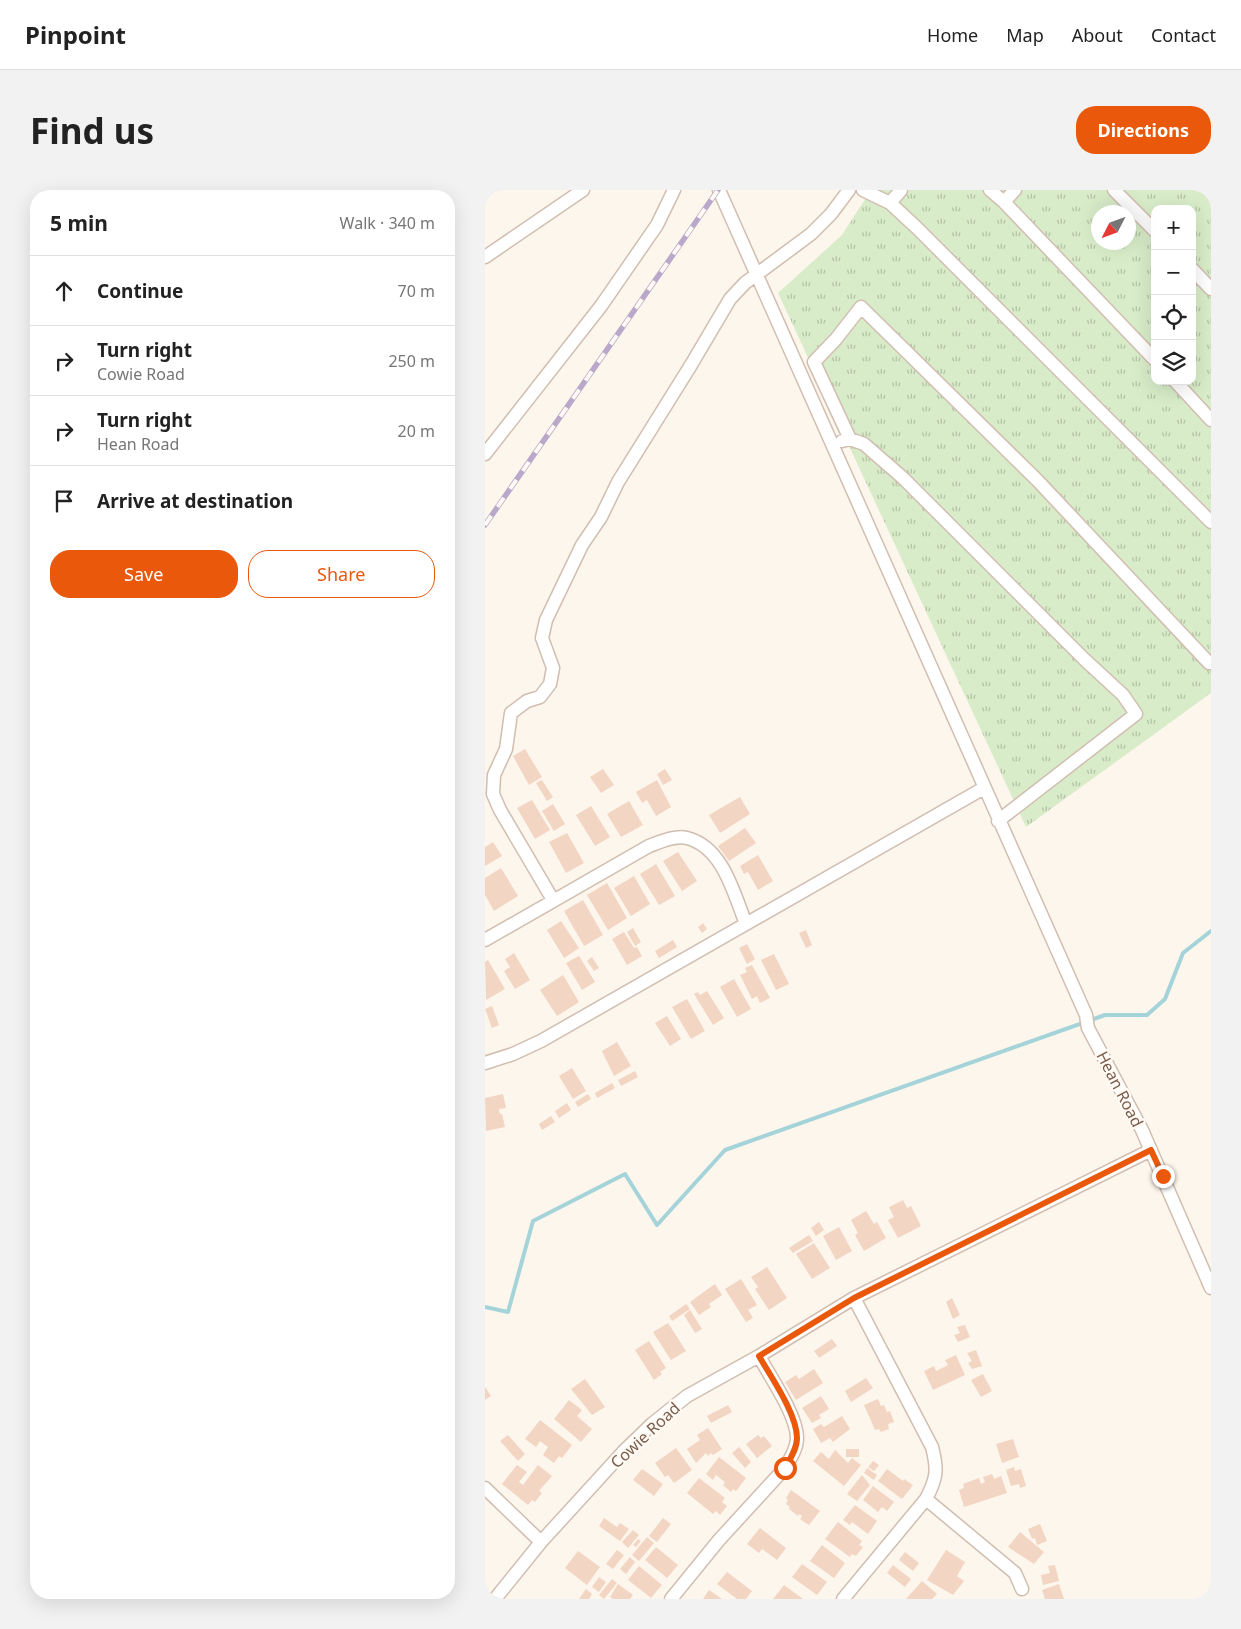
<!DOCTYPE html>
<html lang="en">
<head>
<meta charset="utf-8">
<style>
  body { margin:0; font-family:"Noto Sans",sans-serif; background:#f2f2f2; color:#222 }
  .controls { position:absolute; right:15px; top:15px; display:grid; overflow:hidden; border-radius:10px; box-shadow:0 5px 20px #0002 }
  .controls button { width:45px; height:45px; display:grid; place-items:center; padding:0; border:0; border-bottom:1px solid #e0e0e0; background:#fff; color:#222; font:25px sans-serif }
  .compass { position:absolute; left:606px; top:15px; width:45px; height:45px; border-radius:50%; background:#fff; box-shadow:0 5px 20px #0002; rotate:228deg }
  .stop { position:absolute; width:15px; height:15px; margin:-11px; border:4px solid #ea580c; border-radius:50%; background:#fff }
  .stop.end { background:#ea580c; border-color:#fff; box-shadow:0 1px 5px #0008 }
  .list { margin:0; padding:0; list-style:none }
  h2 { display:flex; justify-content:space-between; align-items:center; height:65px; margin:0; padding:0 20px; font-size:21px }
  h2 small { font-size:16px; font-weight:400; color:#767676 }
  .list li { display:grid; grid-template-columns:32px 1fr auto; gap:15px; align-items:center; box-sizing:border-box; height:70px; padding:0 20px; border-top:1px solid #e0e0e0 }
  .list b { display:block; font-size:19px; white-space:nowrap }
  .list p { margin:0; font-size:16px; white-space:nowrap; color:#767676 }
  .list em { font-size:16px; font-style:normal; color:#767676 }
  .actions { display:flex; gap:10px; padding:15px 20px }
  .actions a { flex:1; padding:11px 0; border:1px solid #ea580c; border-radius:20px; text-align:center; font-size:18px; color:#ea580c }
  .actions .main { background:#ea580c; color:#fff }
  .icon { flex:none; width:28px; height:28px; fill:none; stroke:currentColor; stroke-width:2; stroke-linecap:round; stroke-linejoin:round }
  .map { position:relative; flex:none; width:726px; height:1409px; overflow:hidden; border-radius:20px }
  header { display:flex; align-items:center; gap:30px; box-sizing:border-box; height:70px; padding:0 25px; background:#fff; border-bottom:1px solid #e0e0e0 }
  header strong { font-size:24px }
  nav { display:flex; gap:28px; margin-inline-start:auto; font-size:18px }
  .intro { display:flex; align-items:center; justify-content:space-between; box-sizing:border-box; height:120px; padding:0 30px }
  h1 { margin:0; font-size:35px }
  .button { padding:12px 22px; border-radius:20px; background:#ea580c; color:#fff; font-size:18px; font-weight:700 }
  main { display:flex; gap:30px; padding:0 30px }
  aside { flex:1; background:#fff; border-radius:20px; box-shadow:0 5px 20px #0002 }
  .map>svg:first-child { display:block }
</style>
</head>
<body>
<header>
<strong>Pinpoint</strong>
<nav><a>Home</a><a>Map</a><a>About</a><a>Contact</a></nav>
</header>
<div class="intro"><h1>Find us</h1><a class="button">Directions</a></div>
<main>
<aside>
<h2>5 min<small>Walk · 340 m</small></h2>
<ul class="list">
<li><svg class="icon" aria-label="ahead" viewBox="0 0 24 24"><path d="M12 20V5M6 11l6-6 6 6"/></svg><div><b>Continue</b></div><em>70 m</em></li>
<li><svg class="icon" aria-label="right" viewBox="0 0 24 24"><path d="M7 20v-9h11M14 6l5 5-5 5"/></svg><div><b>Turn right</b><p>Cowie Road</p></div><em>250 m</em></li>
<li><svg class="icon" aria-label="right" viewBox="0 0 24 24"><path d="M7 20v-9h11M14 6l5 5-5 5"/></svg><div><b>Turn right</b><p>Hean Road</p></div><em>20 m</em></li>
<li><svg class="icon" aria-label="arrive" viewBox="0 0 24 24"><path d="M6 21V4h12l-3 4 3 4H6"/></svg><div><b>Arrive at destination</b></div></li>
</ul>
<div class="actions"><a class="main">Save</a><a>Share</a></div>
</aside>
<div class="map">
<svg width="726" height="1409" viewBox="0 0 726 1409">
  <defs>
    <pattern id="grass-tufts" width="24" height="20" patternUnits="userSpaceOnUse" patternTransform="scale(1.25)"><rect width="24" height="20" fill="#d8ecc9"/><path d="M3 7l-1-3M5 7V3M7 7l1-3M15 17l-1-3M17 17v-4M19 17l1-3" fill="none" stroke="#b4c2a5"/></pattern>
  </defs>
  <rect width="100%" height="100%" fill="#fdf6ec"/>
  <!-- grass -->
  <path fill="url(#grass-tufts)" fill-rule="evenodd" d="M386,0H726V503L541,637L293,103L357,45ZM670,19H707V191H670ZM614,22H644V52H614Z"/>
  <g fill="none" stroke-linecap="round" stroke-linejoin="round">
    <!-- stream -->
    <path stroke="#a5d3da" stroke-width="4" d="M0,1117L23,1122L48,1031L140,984L172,1035L240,960L620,825H662L680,809L698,763L726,741"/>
  </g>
  <!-- building -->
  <path fill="#f3d5c3" d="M40,559L57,587L44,595L28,566Z
    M118,579L129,595L116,603L105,587Z
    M180,579L187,590L178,595L172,584Z
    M57,590L68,607L62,611L51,593Z
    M172,590L186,617L171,626L162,610L157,613L151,602Z
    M255,607L265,624L235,643L224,625Z
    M47,610L65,640L50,649L32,618Z
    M144,611L158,635L136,647L122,624Z
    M68,614L80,634L69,641L57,621Z
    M106,616L125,647L110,656L91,625Z
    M260,638L271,653L244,671L233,656Z
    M82,643L99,673L81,683L64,652Z
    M8,652L17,666L0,676V657Z
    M193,662L212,691L197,701L178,671Z
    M273,665L288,691L273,700L263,682L259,684L255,676Z
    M171,674L190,706L174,715L155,684Z
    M16,678L33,706L9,721L0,705V688Z
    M149,686L165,714L146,726L129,698Z
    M122,693L142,728L123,740L102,705Z
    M98,710L118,745L99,756L79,721Z
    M76,731L94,758L79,768L62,740Z
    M218,733L222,739L217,743L213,737Z
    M148,738L156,752L150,756L142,742Z
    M321,740L327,755L321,758L314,743Z
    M139,742L149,758L152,757L157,766L142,775L127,749Z
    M188,750L192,757L174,768L170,761Z
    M262,754L270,769L262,774L254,758Z
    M29,763L45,790L30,799L19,781L25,777L20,769Z
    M289,764L304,794L291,800L276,770Z
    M94,766L110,792L97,800L81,773Z
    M107,767L114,778L109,781L102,771Z
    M3,770L20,799L1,810L0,772Z
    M267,775L285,808L275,813L272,806L267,809L255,785L262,782L260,778Z
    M78,785L94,812L72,826L55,800Z
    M249,789L266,819L252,827L235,797Z
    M222,801L239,828L228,835L209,804L213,802L215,805Z
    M202,809L220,841L206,849L187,817Z
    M7,816L14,835L7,838L0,819Z
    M182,826L196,849L185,856L170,833Z
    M132,852L146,876L129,886L117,861Z
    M87,878L101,901L88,909L74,886Z
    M150,881L153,887L136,896L133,890Z
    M127,893L130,898L112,908L110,903Z
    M18,904L21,918L14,919L15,924H17L20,937L1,941L0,908Z
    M103,904L106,909L93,917L90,912Z
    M82,913L86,920L74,928L70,921Z
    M66,926L70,932L57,940L54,934Z
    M418,1010L422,1018L426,1016L436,1036L413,1048L403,1030L409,1027L404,1017Z
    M381,1021L389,1034L392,1032L401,1048L379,1061L370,1045L373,1043L366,1030Z
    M334,1032L339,1040L331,1046L326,1038Z
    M354,1037L367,1061L351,1070L338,1046Z
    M324,1045L328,1051L308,1063L304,1058Z
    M329,1053L345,1078L327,1089L311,1064Z
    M282,1077L302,1108L284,1120L270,1099L273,1097L266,1087Z
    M256,1089L272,1115L263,1120L268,1128L261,1132L240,1099Z
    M230,1094L237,1105L224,1114L226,1117L214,1125L205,1112Z
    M467,1108L475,1125L468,1129L461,1112Z
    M201,1114L205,1119L187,1131L184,1126Z
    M205,1120L217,1139L210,1143L199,1125Z
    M183,1133L201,1161L186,1170L168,1142Z
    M480,1135L485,1147L473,1152L469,1145L475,1143L472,1137Z
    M347,1149L352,1156L334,1168L329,1161Z
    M164,1151L181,1178L175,1182L177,1184L169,1190L150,1160Z
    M491,1160L497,1176L487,1179L483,1173L487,1171L482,1163Z
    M471,1165L480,1185L448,1200L439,1181L449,1176L451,1181L463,1175L460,1170Z
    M329,1179L338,1193L311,1210L300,1192L311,1185L314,1189Z
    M498,1184L507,1201L496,1207L486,1190Z
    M381,1188L388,1198L366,1212L360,1201Z
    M100,1189L120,1217L107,1225L86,1199Z
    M0,1197L6,1206L0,1210Z
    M336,1206L344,1219L334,1225L336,1228L327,1233L317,1218Z
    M393,1209L396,1216L399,1215L402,1222L405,1221L409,1232L403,1234L404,1239L396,1242L394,1239L390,1240L379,1215Z
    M84,1210L97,1220L92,1226L107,1239L96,1252L69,1229Z
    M243,1215L247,1222L226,1233L222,1226Z
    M357,1226L365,1239L348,1252L345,1248L336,1253L328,1239L336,1234L339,1237Z
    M55,1230L87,1255L77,1268L74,1266L69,1273L58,1265L63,1257L55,1251L51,1257L40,1249Z
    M223,1238L237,1259L228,1265L226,1263L223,1266L221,1263L211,1273L202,1259L215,1250L212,1245Z
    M23,1245L40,1264L33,1271L15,1251Z
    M273,1245L276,1248L279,1246L287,1256L272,1268L261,1254Z
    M528,1249L534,1267L517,1273L511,1254Z
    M254,1257L266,1272L260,1278L247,1263Z
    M191,1258L207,1280L189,1293L183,1285L180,1287L170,1273Z
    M361,1259H374V1267H361Z
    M350,1260L363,1273L367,1268L376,1275L359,1296L328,1271L336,1262L344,1269Z
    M234,1267L261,1288L251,1301L248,1299L246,1302L238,1295L240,1292L231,1285L228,1290L221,1284Z
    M388,1271L394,1275L389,1281L383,1277Z
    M32,1275L42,1282L34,1292L38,1295L53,1275L67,1286L54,1301L57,1303L50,1312L47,1310L43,1315L17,1294Z
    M529,1277L530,1281L536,1279L541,1296L535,1298L534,1294L526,1296L521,1280Z
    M382,1278L392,1285L389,1290L379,1283Z
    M157,1279L178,1294L169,1306L148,1290Z
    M402,1279L418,1291L419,1289L428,1295L417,1309L393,1291Z
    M507,1284L509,1289L516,1286L522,1303L479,1317L474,1300L479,1298L478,1294L494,1288L496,1294L500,1292L498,1287Z
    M377,1285L385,1295L372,1311L362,1304Z
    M214,1288L240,1308L237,1312L242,1316L235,1325L231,1321L228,1324L202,1303Z
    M388,1296L409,1312L402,1321L397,1317L393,1322L378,1310Z
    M306,1300L335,1321L324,1335L315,1329L317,1326L314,1324L313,1326L304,1319L305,1317L301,1314L303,1310L301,1308Z
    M370,1315L392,1331L383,1344L367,1332L365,1335L358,1330Z
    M119,1328L132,1337L135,1333L144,1339L135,1351L114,1336Z
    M178,1328L186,1334L172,1352L164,1346Z
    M353,1332L377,1351L374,1355L378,1357L371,1366L367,1364L365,1367L340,1349Z
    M555,1334L562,1351L552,1355L550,1348L547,1349L543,1339Z
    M275,1338L301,1358L292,1370L277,1359L274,1363L262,1354Z
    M148,1340L154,1345L143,1358L137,1352Z
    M535,1342L559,1362L549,1374L523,1357Z
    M162,1347L169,1353L154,1371L147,1365Z
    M153,1349L156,1351L151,1357L148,1355Z
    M337,1355L360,1373L349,1388L325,1371Z
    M171,1357L193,1375L182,1388L160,1370Z
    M132,1360L139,1365L128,1379L121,1374Z
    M461,1360L480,1372L472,1386L479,1391L468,1405L442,1390Z
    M93,1361L115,1377L102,1395L80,1378Z
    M420,1362L434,1373L428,1381L414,1370Z
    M145,1367L150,1372L141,1384L135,1379Z
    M317,1374L342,1392L332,1405L307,1387Z
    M408,1375L426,1389L420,1397L402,1383Z
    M570,1375L574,1391L558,1395L556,1385L565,1383L563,1376Z
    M154,1376L177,1395L166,1408L143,1390Z
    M242,1382L267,1401L261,1409H252L232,1394Z
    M114,1387L121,1392L114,1402L107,1397Z
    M127,1389L132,1393L119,1409L114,1405Z
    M437,1391L452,1404L447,1409H421Z
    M133,1394L148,1405L145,1409H128L125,1407Z
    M574,1394L579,1409H560L557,1400Z
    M299,1395L318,1409H288Z
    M101,1399L107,1404L104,1409H94Z
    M224,1400L237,1409H218Z"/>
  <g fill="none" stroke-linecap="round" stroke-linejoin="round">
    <defs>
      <path id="minor" d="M234,0L601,825L603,838L657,940L726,1098
        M378,0L405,13L431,37L726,332
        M505,0L519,12L670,170
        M629,0L670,41
        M519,12L530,0
        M405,13L416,0
        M0,67L98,0
        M707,79L726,99
        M690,191L726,230
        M365,249L329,172L351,149L376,117L553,291L724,473
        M357,251L365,249L379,254L418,288L599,469L638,505L651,524L513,631
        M0,264L116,116L172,35L189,0
        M68,710L15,620L8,604L9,585L21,559L26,523L42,511L55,507L65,494L68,478L57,448L61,430L97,355L116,327L133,292L206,175L245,109L260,93L326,44L346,24L364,0
        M0,750L164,656C175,652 190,645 202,648C238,657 249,704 261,734
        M0,873L28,864L56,851L499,598
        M0,1298L56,1352
        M441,1309L530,1383L537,1399
        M10,1409L56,1352L139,1261L167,1234L202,1206L274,1166L369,1108L666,960
        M186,1409L234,1350L300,1278C305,1269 312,1259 312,1248C312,1225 285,1187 274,1166
        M358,1409L441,1309C452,1288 453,1280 447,1257L369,1108"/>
    </defs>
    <!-- minor casing -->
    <use href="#minor" stroke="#d1beb0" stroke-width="15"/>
    <!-- minor -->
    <use href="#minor" stroke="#fff" stroke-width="12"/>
    <defs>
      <path id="rail" d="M0,335L233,0"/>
    </defs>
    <!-- rail casing -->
    <use href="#rail" stroke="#b9a8c9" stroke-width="5.5"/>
    <!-- rail -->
    <use href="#rail" stroke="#fffaf3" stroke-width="4" stroke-dasharray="11" stroke-linecap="butt"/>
  </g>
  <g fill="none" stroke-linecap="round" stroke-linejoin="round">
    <!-- route -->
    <path stroke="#ea580c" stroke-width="6" d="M300,1278C305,1269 312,1259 312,1248C312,1224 286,1187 274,1166L369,1108L666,960L678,986"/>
  </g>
  <g text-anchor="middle" stroke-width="4.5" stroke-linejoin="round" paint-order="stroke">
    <!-- street labels -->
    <g font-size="16" fill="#7a5c4d" stroke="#fffaf3">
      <text transform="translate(635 899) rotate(63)" y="6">Hean Road</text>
      <text transform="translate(160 1245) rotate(-43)" y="6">Cowie Road</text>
    </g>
  </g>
</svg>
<div class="controls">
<button>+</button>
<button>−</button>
<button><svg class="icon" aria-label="locate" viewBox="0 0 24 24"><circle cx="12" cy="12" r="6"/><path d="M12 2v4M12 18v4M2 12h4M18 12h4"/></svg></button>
<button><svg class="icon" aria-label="layers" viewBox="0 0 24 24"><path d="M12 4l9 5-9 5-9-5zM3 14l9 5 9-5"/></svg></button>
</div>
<svg class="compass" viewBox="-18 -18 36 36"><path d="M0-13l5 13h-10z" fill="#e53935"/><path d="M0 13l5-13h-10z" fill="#767676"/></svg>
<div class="stop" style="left:300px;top:1278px"></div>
<div class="stop end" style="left:678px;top:986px"></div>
</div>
</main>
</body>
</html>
